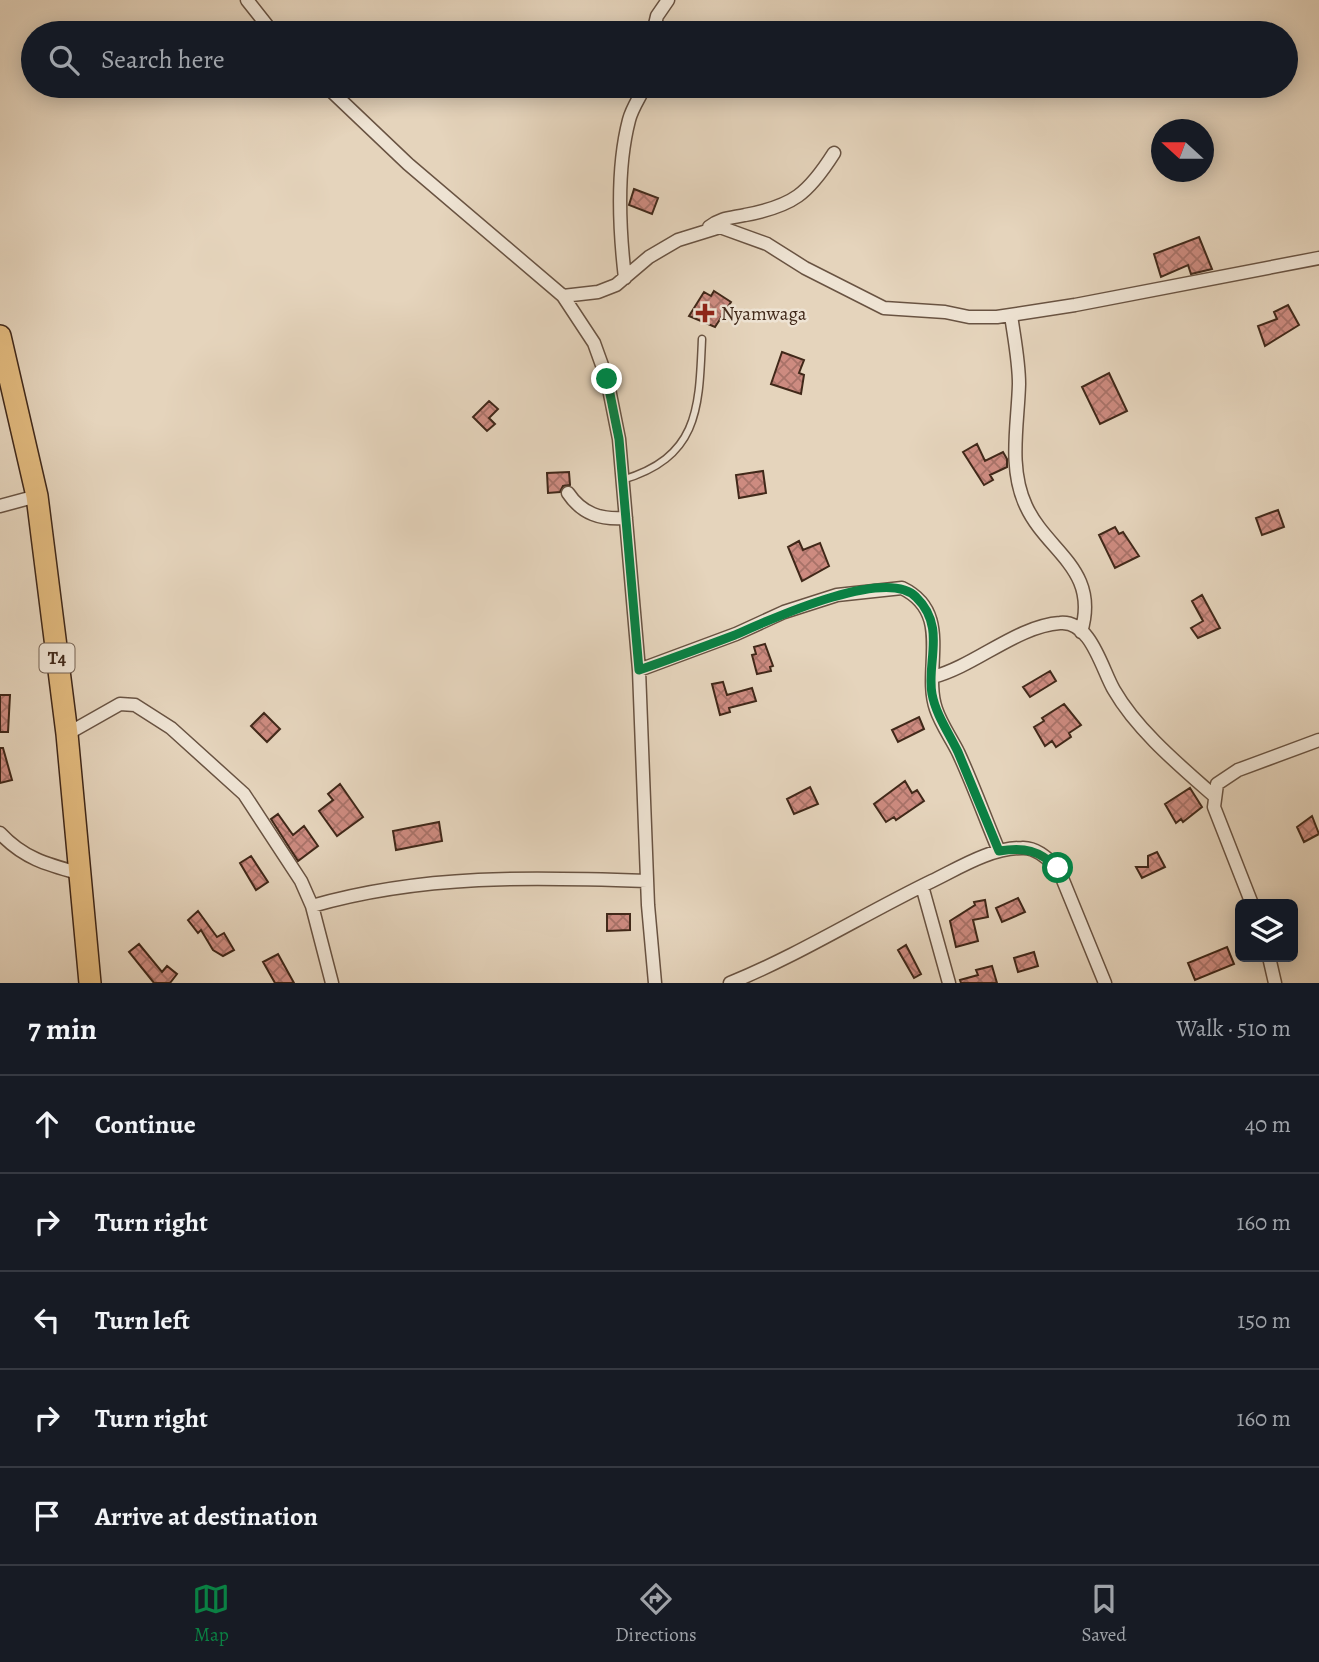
<!DOCTYPE html>
<html lang="en">
<head>
<meta charset="utf-8">
<style>
  body { margin:0; font-family:Alegreya,serif; background:#242831; color:#f1f3f6 }
  .controls { position:absolute; right:21px; bottom:21px; display:grid; overflow:hidden; border-radius:10px; box-shadow:0 4px 18px #0003 }
  .controls button { width:63px; height:63px; display:grid; place-items:center; padding:0; border:0; border-bottom:2px solid #363941; background:#171b24; color:#f1f3f6; font:35px sans-serif }
  .compass { position:absolute; left:1151px; top:119px; width:63px; height:63px; border-radius:50%; background:#171b24; box-shadow:0 4px 18px #0003; rotate:291deg }
  .stop { position:absolute; width:21px; height:21px; margin:-16px; border:5px solid #0b8043; border-radius:50%; background:#fff }
  .stop.end { background:#0b8043; border-color:#fff; box-shadow:0 2px 7px #0008 }
  .list { margin:0; padding:0; list-style:none }
  h2 { display:flex; justify-content:space-between; align-items:center; height:91px; margin:0; padding:0 28px; font-size:30px }
  h2 small { font-size:23px; font-weight:400; color:#9ea1a6 }
  .list li { display:grid; grid-template-columns:46px 1fr auto; gap:21px; align-items:center; box-sizing:border-box; height:98px; padding:0 28px; border-top:2px solid #363941 }
  .list b { display:block; font-size:26px; white-space:nowrap }
  .list em { font-size:23px; font-style:normal; color:#9ea1a6 }
  .icon { flex:none; width:38px; height:38px; fill:none; stroke:currentColor; stroke-width:2; stroke-linecap:round; stroke-linejoin:round }
  .map { position:relative; flex:none; width:1319px; height:983px; overflow:hidden }
  .search { position:absolute; background:#171b24; box-shadow:0 4px 18px #0003; left:21px; right:21px; top:21px; height:77px; display:flex; align-items:center; gap:18px; box-sizing:border-box; padding:0 24px; border-radius:38px; color:#9ea1a6; font-size:26px }
  .sheet { height:581px; background:#171b24 }
  nav { display:flex; justify-content:space-around; align-items:center; box-sizing:border-box; height:98px; border-top:2px solid #363941; background:#171b24; font-size:19px; color:#9ea1a6 }
  nav a { display:grid; justify-items:center; gap:4px }
  nav .on { color:#0b8043 }
  .map>svg:first-child { display:block }
</style>
</head>
<body>
<div class="map">
<svg width="1319" height="983" viewBox="0 0 1319 983">
  <defs>
    <pattern id="building-cross-hatch" width="8" height="8" patternUnits="userSpaceOnUse" patternTransform="scale(1.75)"><rect width="8" height="8" fill="#cd8b80"/><path d="M0 0l8 8M0 8l8-8" fill="none" stroke="#a87268"/></pattern>
  </defs>
  <rect width="100%" height="100%" fill="#e5d4bc"/>
  <filter id="stains"><feTurbulence type="fractalNoise" baseFrequency=".00286" numOctaves="4"/><feColorMatrix values="0 0 0 0 .2 0 0 0 0 .09 0 0 0 0 .02 0 0 0 .5 -.17"/></filter>
  <radialGradient id="worn" r=".72"><stop offset=".6" stop-color="#630" stop-opacity="0"/><stop offset="1" stop-color="#630" stop-opacity=".3"/></radialGradient>
  <!-- building -->
  <path fill="url(#building-cross-hatch)" stroke="#402819" stroke-width="2" d="M634,189L658,198L652,214L629,205Z
    M1199,237L1212,269L1191,274L1188,265L1161,277L1154,254Z
    M714,291L731,302L715,327L689,316L704,292L711,296Z
    M1288,305L1299,325L1265,346L1258,326L1277,319L1274,312Z
    M782,352L804,360L799,373L804,375L801,394L771,384Z
    M1109,373L1127,411L1100,424L1082,387Z
    M489,401L498,409L489,418L495,424L487,431L473,417Z
    M977,444L985,461L1003,452L1007,459V467L990,475L993,480L984,485L963,452Z
    M763,471L766,493L739,498L736,475Z
    M569,472L570,485L563,486L560,492L548,493L547,473Z
    M1278,510L1284,527L1262,535L1256,518Z
    M1115,527L1119,534L1123,532L1139,556L1115,568L1099,535Z
    M799,541L803,550L820,543L829,566L802,581L788,547Z
    M1202,595L1220,628L1198,638L1191,628L1203,621L1192,601Z
    M765,644L773,666L770,667L771,671L757,674L752,655L756,654L754,647Z
    M1050,671L1056,681L1030,697L1023,687Z
    M723,682L727,695L752,688L756,701L729,708L730,712L720,715L712,684Z
    M0,695H10L8,732H0Z
    M1064,704L1081,725L1069,733L1071,737L1056,747L1052,741L1045,746L1034,727L1044,721L1042,718Z
    M264,713L280,729L267,742L251,726Z
    M919,717L924,729L898,742L892,730Z
    M0,748H3L12,780L0,783Z
    M905,781L912,793L917,790L924,801L896,820L894,817L886,822L874,804Z
    M340,784L363,817L337,836L319,811L333,800L328,794Z
    M810,787L818,804L794,814L787,799Z
    M1190,788L1202,807L1183,822L1181,819L1176,823L1165,804Z
    M278,814L293,835L304,826L318,846L298,861L271,819Z
    M1312,816L1319,834L1304,842L1297,827Z
    M439,822L442,841L396,850L393,831Z
    M1157,852L1165,867L1142,878L1136,867H1148V856Z
    M251,856L268,882L256,890L240,863Z
    M1018,898L1025,912L1002,922L996,908Z
    M985,900L988,917L973,920L978,941L956,947L950,921L975,905L974,902Z
    M198,911L217,937L224,933L234,950L223,956L213,950L201,930L198,933L188,920Z
    M607,914H630V930L607,931Z
    M139,944L162,972L167,966L177,974L170,983H154L129,952Z
    M906,945L921,974L914,978L898,950Z
    M1227,947L1234,964L1195,980L1188,963Z
    M1034,952L1038,966L1018,972L1014,958Z
    M278,954L294,983H275L263,962Z
    M992,966L997,983H961L960,980L978,975L976,970Z"/>
  <g fill="none" stroke-linecap="round" stroke-linejoin="round">
    <defs>
      <path id="service" d="M622,480C699,457 699,409 702,339"/>
      <path id="minor" d="M247,0L273,33
        M653,33L657,16L668,0
        M326,86L408,164L563,296L594,343L607,379L619,439L639,670L648,905L655,983
        M709,227C720,218 731,218 745,215C793,206 808,194 834,153
        M625,278C619,227 616,170 629,120C632,108 640,97 645,86
        M563,296L598,292L616,285L649,257L678,240L720,227L767,244L805,268L884,308L945,312L969,317H997L1075,305L1319,258
        M1011,315C1014,337 1019,361 1019,384C1018,424 1008,468 1026,506C1047,552 1100,569 1081,632
        M568,493C582,514 601,520 626,518
        M0,506L37,496
        M639,670L736,634L784,612L837,595L902,588C954,613 922,669 936,709C941,724 951,738 958,752C973,784 985,818 999,851
        M933,677C975,666 1017,626 1060,623C1091,620 1102,670 1114,690C1137,730 1179,765 1213,795
        M67,734L120,704L135,705L171,728L244,794L301,881L312,906L332,983
        M0,833C24,859 49,865 82,874
        M922,886L949,983
        M1252,904L1214,807L1217,784L1238,770L1319,740
        M312,906C423,874 533,877 647,881
        M1269,957L1275,983
        M730,983C799,955 864,914 932,881C959,868 990,848 1022,848C1036,847 1048,859 1058,868L1105,983"/>
      <path id="trunk" d="M0,336L37,496L67,734L90,983"/>
    </defs>
    <!-- service casing -->
    <use href="#service" stroke="#695342" stroke-width="9"/>
    <!-- minor casing -->
    <use href="#minor" stroke="#695342" stroke-width="15"/>
    <!-- trunk casing -->
    <use href="#trunk" stroke="#402819" stroke-width="24"/>
    <!-- service -->
    <use href="#service" stroke="#eee3d3" stroke-width="6"/>
    <!-- minor -->
    <use href="#minor" stroke="#eee3d3" stroke-width="12"/>
    <!-- trunk -->
    <use href="#trunk" stroke="#e2ba7e" stroke-width="21"/>
  </g>
  <g fill="none" stroke-linecap="round" stroke-linejoin="round">
    <!-- route -->
    <path stroke="#0b8043" stroke-width="9" d="M607,379L619,439L639,670C671,659 703,647 735,635C769,620 886,566 916,597C947,627 926,663 932,694C936,715 949,733 958,752C972,785 985,818 999,851C1025,847 1038,850 1058,868"/>
  </g>
  <!-- markers -->
  <path fill="#8f2418" stroke="#eee3d3" stroke-width="2.5" d="M701.5 302.5h7v7h7v7h-7v7h-7v-7h-7v-7h7z"/>
  <g text-anchor="middle" stroke-width="5" stroke-linejoin="round" paint-order="stroke">
    <!-- shield labels -->
    <rect fill="#eee3d3" stroke="#746051" stroke-width="2" x="39.5" y="643.5" width="35" height="29" rx="5"/>
    <g font-size="18" font-weight="bold" fill="#402819">
      <text x="57" y="664">T4</text>
    </g>
    <!-- poi labels -->
    <g font-size="19" fill="#402819" stroke="#eee3d3" text-anchor="start">
      <text x="721" y="320">Nyamwaga</text>
    </g>
  </g>
  <rect width="100%" height="100%" filter="url(#stains)"/>
  <rect width="100%" height="100%" fill="url(#worn)"/>
</svg>
<div class="controls">
<button><svg class="icon" aria-label="layers" viewBox="0 0 24 24"><path d="M12 4l9 5-9 5-9-5zM3 14l9 5 9-5"/></svg></button>
</div>
<svg class="compass" viewBox="-18 -18 36 36"><path d="M0-13l5 13h-10z" fill="#e53935"/><path d="M0 13l5-13h-10z" fill="#9ea1a6"/></svg>
<div class="stop" style="left:1058px;top:868px"></div>
<div class="stop end" style="left:607px;top:379px"></div>
<div class="search"><svg class="icon" aria-label="search" viewBox="0 0 24 24"><circle cx="10" cy="10" r="6"/><path d="M15 15l6 6"/></svg>Search here</div>
</div>
<section class="sheet">
<h2>7 min<small>Walk · 510 m</small></h2>
<ul class="list">
<li><svg class="icon" aria-label="ahead" viewBox="0 0 24 24"><path d="M12 20V5M6 11l6-6 6 6"/></svg><div><b>Continue</b></div><em>40 m</em></li>
<li><svg class="icon" aria-label="right" viewBox="0 0 24 24"><path d="M7 20v-9h11M14 6l5 5-5 5"/></svg><div><b>Turn right</b></div><em>160 m</em></li>
<li><svg class="icon" aria-label="left" viewBox="0 0 24 24"><path d="M17 20v-9H6M10 6l-5 5 5 5"/></svg><div><b>Turn left</b></div><em>150 m</em></li>
<li><svg class="icon" aria-label="right" viewBox="0 0 24 24"><path d="M7 20v-9h11M14 6l5 5-5 5"/></svg><div><b>Turn right</b></div><em>160 m</em></li>
<li><svg class="icon" aria-label="arrive" viewBox="0 0 24 24"><path d="M6 21V4h12l-3 4 3 4H6"/></svg><div><b>Arrive at destination</b></div></li>
</ul>
</section>
<nav>
<a class="on"><svg class="icon" aria-label="map" viewBox="0 0 24 24"><path d="M3 6l6-2 6 2 6-2v14l-6 2-6-2-6 2zM9 4v14M15 6v14"/></svg>Map</a>
<a><svg class="icon" aria-label="directions" viewBox="0 0 24 24"><path d="M12 3l9 9-9 9-9-9zM9 14v-3h6M13 9l2 2-2 2"/></svg>Directions</a>
<a><svg class="icon" aria-label="saved" viewBox="0 0 24 24"><path d="M7 4h10v16l-5-4-5 4z"/></svg>Saved</a>
</nav>
</body>
</html>
